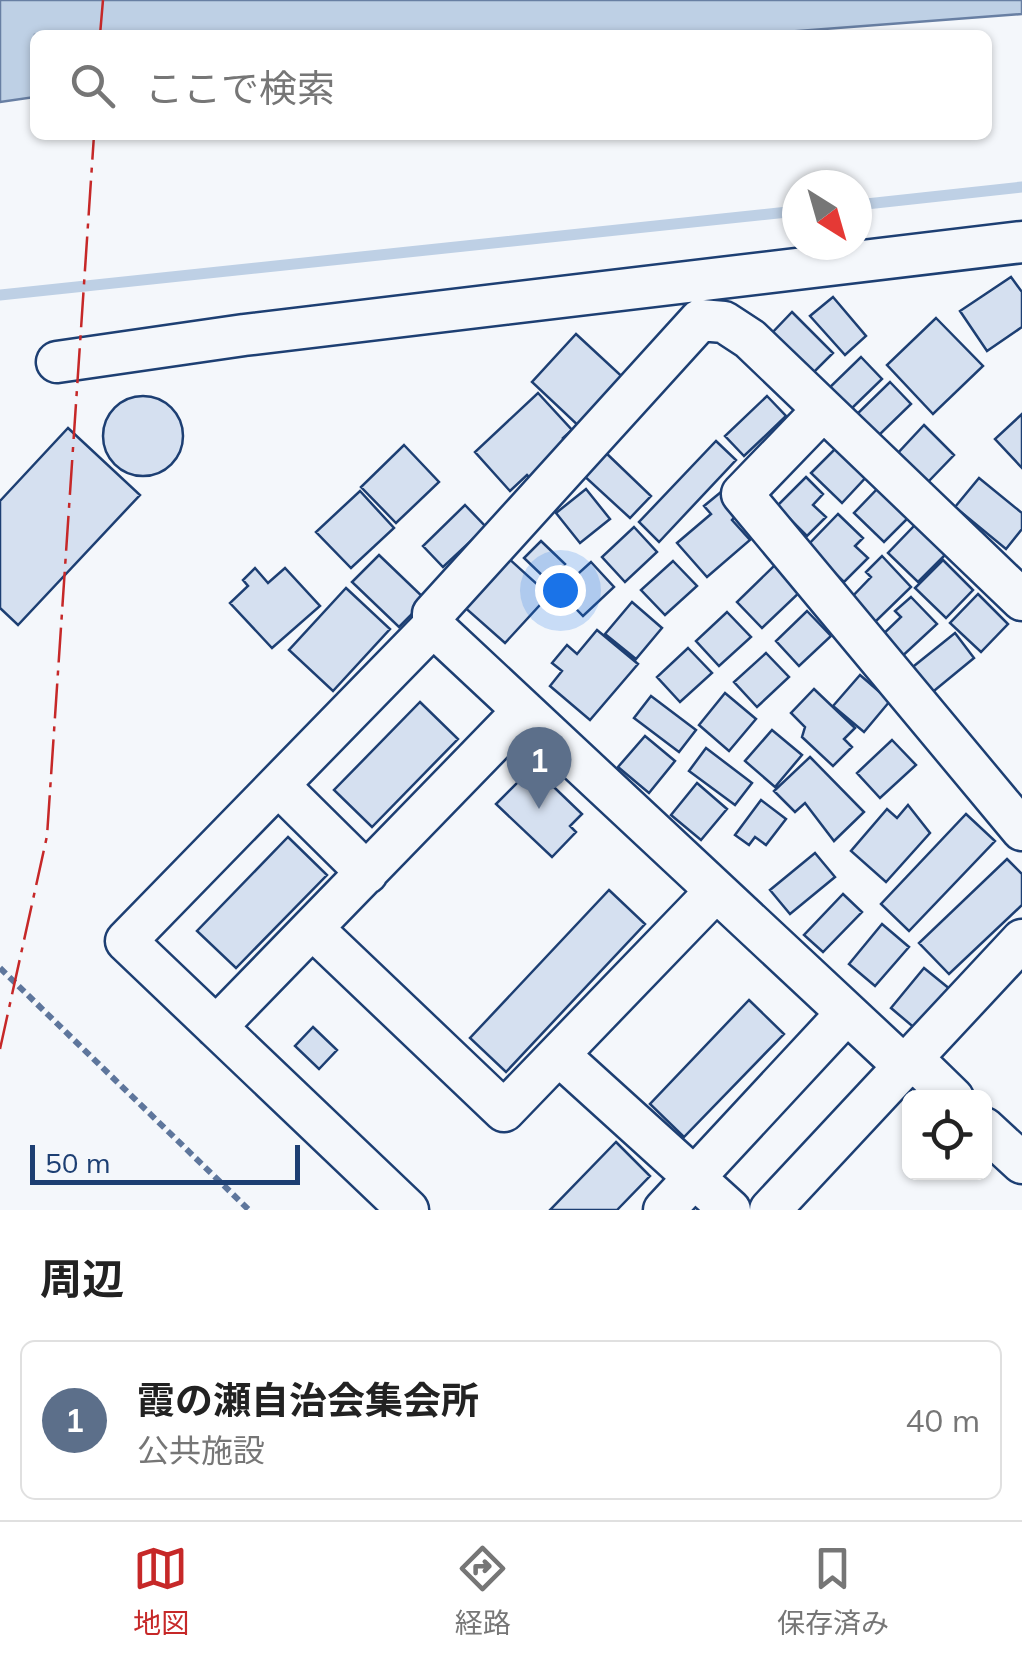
<!DOCTYPE html>
<html lang="ja">
<head>
<meta charset="utf-8">
<style>
  body { margin:0; font-family:Mulish,"Noto Sans JP",sans-serif; background:#f6f6f6; color:#222 }
  .controls { position:absolute; right:30px; bottom:30px; display:grid; overflow:hidden; border-radius:15px; box-shadow:0 2px 8px #0004 }
  .controls button { width:90px; height:90px; display:grid; place-items:center; padding:0; border:0; border-bottom:2px solid #e0e0e0; background:#fff; color:#222; font:50px sans-serif }
  .compass { position:absolute; left:782px; top:170px; width:90px; height:90px; border-radius:50%; background:#fff; box-shadow:0 2px 8px #0004; rotate:143deg }
  .scale { position:absolute; left:30px; bottom:25px; width:270px; box-sizing:border-box; padding-left:10px; border:5px solid #1d3f73; border-top:0; font-size:28px; line-height:35px; white-space:nowrap; color:#1d3f73; -webkit-text-stroke:8px #f4f7fb; paint-order:stroke }
  .you { position:absolute; left:560px; top:590px; width:35px; height:35px; margin:-25px; border:8px solid #fff; border-radius:50%; background:#1a73e8; box-shadow:0 0 0 15px #1a73e833 }
  .badge { display:grid; place-items:center; width:65px; height:65px; border-radius:50%; background:#c62828; color:#fff; font-size:32px; font-weight:700 }
  .pin { position:absolute; translate:-50% -82px; filter:drop-shadow(0 2px 5px #0008) }
  .pin::after { content:''; position:absolute; top:52px; width:35px; height:30px; background:inherit; clip-path:polygon(0 0,100% 0,50% 100%) }
  .list { margin:0; padding:0; list-style:none }
  h2 { display:flex; justify-content:space-between; align-items:center; height:130px; margin:0; padding:0 40px; font-size:42px }
  h2 small { font-size:32px; font-weight:400; color:#767676 }
  .list li { display:grid; grid-template-columns:65px 1fr auto; gap:30px; align-items:center; box-sizing:border-box; height:160px; margin:0 20px 20px; padding:0 20px; border:2px solid #e0e0e0; border-radius:15px }
  .list b { display:block; font-size:38px; white-space:nowrap }
  .list p { margin:0; font-size:32px; white-space:nowrap; color:#767676 }
  .list em { font-size:32px; font-style:normal; color:#767676 }
  .icon { flex:none; width:55px; height:55px; fill:none; stroke:currentColor; stroke-width:2; stroke-linecap:round; stroke-linejoin:round }
  .map { position:relative; flex:none; width:1022px; height:1210px; overflow:hidden }
  .search { position:absolute; background:#fff; box-shadow:0 2px 8px #0004; left:30px; right:30px; top:30px; height:110px; display:flex; align-items:center; gap:25px; box-sizing:border-box; padding:0 35px; border-radius:15px; color:#767676; font-size:38px }
  .sheet { height:310px; background:#fff }
  nav { display:flex; justify-content:space-around; align-items:center; box-sizing:border-box; height:140px; border-top:2px solid #e0e0e0; background:#fff; font-size:28px; color:#767676 }
  nav a { display:grid; justify-items:center; gap:5px }
  nav .on { color:#c62828 }
  .map>svg:first-child { display:block }
</style>
</head>
<body>
<div class="map">
<svg width="1022" height="1210" viewBox="0 0 1022 1210">
  <rect width="100%" height="100%" fill="#f4f7fb"/>
  <!-- water -->
  <path fill="#bed0e5" stroke="#687fa3" stroke-width="2.5" d="M0,0H1022V14L746,35H35V97L0,102Z"/>
  <g fill="none" stroke-linecap="round" stroke-linejoin="round">
    <!-- stream -->
    <path stroke="#bed0e5" stroke-width="11" d="M857,205L1022,187
      M0,295L797,211"/>
  </g>
  <!-- building -->
  <path fill="#d5e0f0" stroke="#1d3f73" stroke-width="2.5" d="M1011,277L1022,292V327L987,351L960,311Z
    M833,297L866,336L845,355L810,316Z
    M792,312L833,353L812,374L772,333Z
    M936,318L983,366L933,414L887,365Z
    M576,334L629,383L584,431L532,382Z
    M861,357L882,379L847,413L826,391Z
    M890,382L911,404L876,438L855,416Z
    M538,393L572,430L563,438L571,446L533,481L527,475L510,491L475,452Z
    M767,396L786,416L744,456L725,436Z
    M103 436a40 40 0 1 1 80 0a40 40 0 1 1-80 0Z
    M1022,414V468L995,439Z
    M924,425L954,455L927,483L897,454Z
    M68,428L140,495L18,625L0,608V501Z
    M716,441L736,460L659,542L639,522Z
    M404,445L439,482L396,523L361,487Z
    M839,445L869,474L842,503L811,473Z
    M604,451L651,496L630,518L582,474Z
    M806,477L823,494L813,505L826,517L807,536L777,506Z
    M979,478L1022,513V529L1006,549L955,507Z
    M881,485L912,514L884,542L854,513Z
    M586,489L610,519L580,543L556,513Z
    M360,491L394,528L351,568L316,532Z
    M721,492L739,512L732,520L750,540L707,577L677,543L711,514L704,506Z
    M465,505L486,527L443,567L423,546Z
    M838,514L863,538L855,546L868,558L844,582L807,546Z
    M915,525L946,554L918,582L888,553Z
    M634,527L657,552L625,582L602,557Z
    M541,541L565,564L548,581L524,558Z
    M379,555L426,600L399,627L352,582Z
    M506,556L549,595L505,643L462,605Z
    M882,556L911,587L874,623L850,599L871,577L866,572Z
    M943,560L973,590L946,618L915,588Z
    M673,561L697,586L665,615L641,590Z
    M591,562L614,587L583,616L559,591Z
    M777,563L802,590L762,628L737,602Z
    M255,568L268,583L285,568L320,606L272,648L230,603L248,586L243,580Z
    M346,588L390,629L333,691L289,650Z
    M978,594L1008,624L981,652L950,623Z
    M911,597L937,624L897,661L877,640L901,617L895,611Z
    M632,602L662,628L636,659L605,634Z
    M807,611L831,636L799,666L776,641Z
    M727,612L751,637L719,666L696,641Z
    M597,630L638,664L590,720L550,686L562,671L552,663L567,645L577,654Z
    M955,633L974,658L929,695L909,670Z
    M688,648L712,673L680,702L657,677Z
    M766,653L789,677L757,707L734,682Z
    M860,675L890,701L864,732L833,706Z
    M814,689L855,728L844,739L852,747L833,766L802,737L805,727L791,713Z
    M725,693L756,719L729,751L699,725Z
    M651,696L696,730L679,752L634,718Z
    M420,702L458,739L372,827L334,790Z
    M772,730L802,755L775,787L745,761Z
    M645,736L675,761L649,793L618,767Z
    M892,740L916,765L880,798L857,773Z
    M706,748L752,783L735,805L689,771Z
    M810,757L864,812L834,841L805,803L795,812L774,791Z
    M533,767L582,814L570,826L576,832L552,857L496,804Z
    M697,783L727,809L701,840L671,815Z
    M761,800L786,819L766,845L755,837L749,845L735,835Z
    M908,805L930,833L886,882L851,851L887,809L897,818Z
    M966,814L995,841L909,931L881,904Z
    M288,837L327,875L236,968L197,931Z
    M815,853L835,877L790,914L770,890Z
    M1007,859L1022,874V905L949,974L919,943Z
    M609,890L645,924L506,1072L470,1038Z
    M843,894L862,912L823,952L804,935Z
    M882,924L909,947L875,986L849,964Z
    M924,968L951,990L917,1030L891,1008Z
    M749,1000L784,1034L684,1137L650,1104Z
    M313,1027L337,1050L319,1069L295,1046Z
    M616,1142L650,1176L617,1210H550Z"/>
  <g fill="none" stroke-linecap="round" stroke-linejoin="round">
    <defs>
      <path id="minor" d="M57,362L244,335L1022,242
        M823,410L742,494L1022,830
        M433,626L906,1068
        M278,785L367,873
        M313,929L504,1111L716,891
        M216,1027L523,711
        M559,1055L730,1210
        M913,1059L953,1098
        M984,1128L1022,1163
        M408,1210L126,941L433,626V614L700,320L724,322L750,339L1022,600
        M664,1210L847,1013
        M770,1210L1022,940"/>
    </defs>
    <!-- minor casing -->
    <use href="#minor" stroke="#1d3f73" stroke-width="45"/>
    <!-- path -->
    <path stroke="#5e769c" stroke-width="6" stroke-dasharray="8 5" stroke-linecap="butt" d="M0,968L249,1210"/>
    <!-- minor -->
    <use href="#minor" stroke="#f4f7fb" stroke-width="40"/>
    <!-- power -->
    <path stroke="#c62828" stroke-width="2.5" stroke-dasharray="35 8 5 8" stroke-linecap="butt" d="M100,35L103,0
      M0,1049L47,836L94,135"/>
  </g>
</svg>
<div class="controls">
<button><svg class="icon" aria-label="locate" viewBox="0 0 24 24"><circle cx="12" cy="12" r="6"/><path d="M12 2v4M12 18v4M2 12h4M18 12h4"/></svg></button>
</div>
<svg class="compass" viewBox="-18 -18 36 36"><path d="M0-13l5 13h-10z" fill="#e53935"/><path d="M0 13l5-13h-10z" fill="#767676"/></svg>
<div class="scale">50 m</div>
<div class="you"></div>
<div class="pin badge" style="left:539px;top:809px;background:#5c6f8a">1</div>
<div class="search"><svg class="icon" aria-label="search" viewBox="0 0 24 24"><circle cx="10" cy="10" r="6"/><path d="M15 15l6 6"/></svg>ここで検索</div>
</div>
<section class="sheet">
<h2>周辺<small></small></h2>
<ul class="list">
<li><span class="badge" style="background:#5c6f8a">1</span><div><b>霞の瀬自治会集会所</b><p>公共施設</p></div><em>40 m</em></li>
</ul>
</section>
<nav>
<a class="on"><svg class="icon" aria-label="map" viewBox="0 0 24 24"><path d="M3 6l6-2 6 2 6-2v14l-6 2-6-2-6 2zM9 4v14M15 6v14"/></svg>地図</a>
<a><svg class="icon" aria-label="directions" viewBox="0 0 24 24"><path d="M12 3l9 9-9 9-9-9zM9 14v-3h6M13 9l2 2-2 2"/></svg>経路</a>
<a><svg class="icon" aria-label="saved" viewBox="0 0 24 24"><path d="M7 4h10v16l-5-4-5 4z"/></svg>保存済み</a>
</nav>
</body>
</html>
